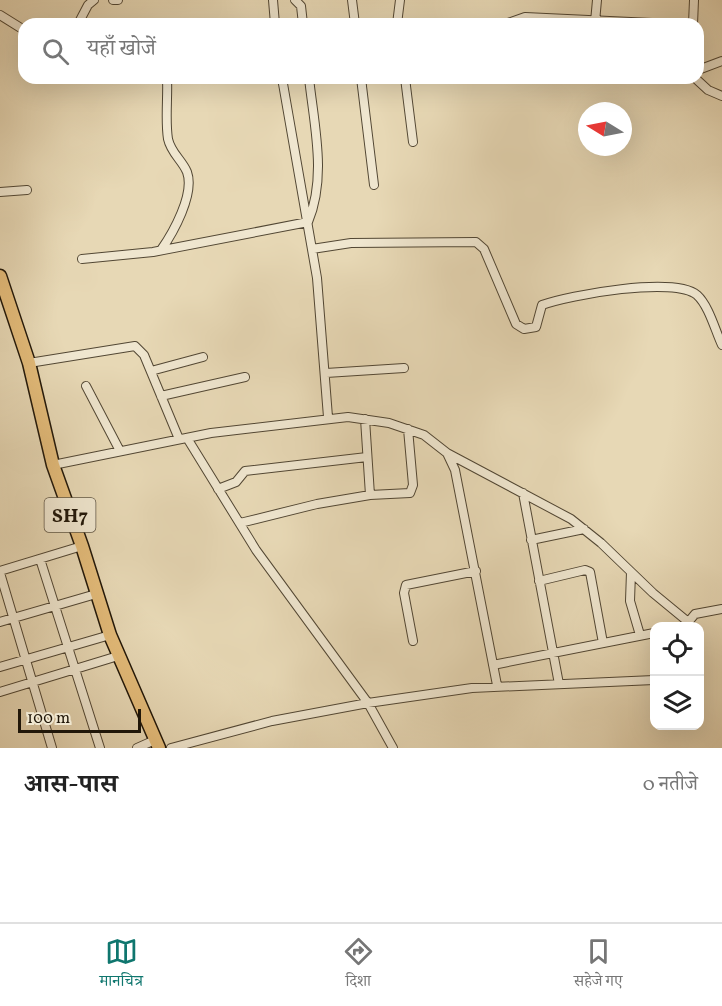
<!DOCTYPE html>
<html lang="hi">
<head>
<meta charset="utf-8">
<style>
  body { margin:0; font-family:Vollkorn,"Noto Serif Devanagari",serif; background:#f2f2f2; color:#222 }
  .controls { position:absolute; right:18px; bottom:18px; display:grid; overflow:hidden; border-radius:12px; box-shadow:0 6px 24px #0002 }
  .controls button { width:54px; height:54px; display:grid; place-items:center; padding:0; border:0; border-bottom:2px solid #e0e0e0; background:#fff; color:#222; font:30px sans-serif }
  .compass { position:absolute; left:578px; top:102px; width:54px; height:54px; border-radius:50%; background:#fff; box-shadow:0 6px 24px #0002; rotate:280deg }
  .scale { position:absolute; left:18px; bottom:15px; width:123px; box-sizing:border-box; padding-left:6px; border:3px solid #211709; border-top:0; font-size:16px; line-height:21px; white-space:nowrap; color:#211709; -webkit-text-stroke:4px #efe6cf; paint-order:stroke }
  .list { margin:0; padding:0; list-style:none }
  h2 { display:flex; justify-content:space-between; align-items:center; height:78px; margin:0; padding:0 24px; font-size:26px }
  h2 small { font-size:20px; font-weight:400; color:#767676 }
  .icon { flex:none; width:33px; height:33px; fill:none; stroke:currentColor; stroke-width:2; stroke-linecap:round; stroke-linejoin:round }
  .map { position:relative; flex:none; width:722px; height:748px; overflow:hidden }
  .search { position:absolute; background:#fff; box-shadow:0 6px 24px #0002; left:18px; right:18px; top:18px; height:66px; display:flex; align-items:center; gap:15px; box-sizing:border-box; padding:0 21px; border-radius:18px; color:#767676; font-size:22px }
  .sheet { height:174px; background:#fff }
  nav { display:flex; justify-content:space-around; align-items:center; box-sizing:border-box; height:84px; border-top:2px solid #e0e0e0; background:#fff; font-size:16px; color:#767676 }
  nav a { display:grid; justify-items:center; gap:3px }
  nav .on { color:#0f766e }
  .map>svg:first-child { display:block }
</style>
</head>
<body>
<div class="map">
<svg width="722" height="748" viewBox="0 0 722 748">
  <rect width="100%" height="100%" fill="#e7d8b5"/>
  <filter id="stains"><feTurbulence type="fractalNoise" baseFrequency=".00333" numOctaves="4"/><feColorMatrix values="0 0 0 0 .2 0 0 0 0 .09 0 0 0 0 .02 0 0 0 .5 -.17"/></filter>
  <radialGradient id="worn" r=".72"><stop offset=".6" stop-color="#630" stop-opacity="0"/><stop offset="1" stop-color="#630" stop-opacity=".3"/></radialGradient>
  <g fill="none" stroke-linecap="round" stroke-linejoin="round">
    <defs>
      <path id="street" d="M113,0H118
        M273,0L275,24
        M295,0L301,6L303,24
        M352,0L355,24
        M0,15L24,30
        M595,22L597,0
        M78,24L88,5L94,0
        M397,24L400,0
        M505,24L525,17L673,24
        M693,24L694,0
        M698,70L722,61
        M282,78L317,278L328,417
        M361,78L374,185
        M405,78L413,142
        M695,78L708,90L722,96
        M0,192L27,190
        M312,249L351,243L476,242L484,249L516,324L524,329L536,327L542,305C569,295 675,276 697,295C709,306 715,330 722,345
        M161,250C173,233 195,194 187,172C182,160 171,153 168,139C165,120 168,98 167,78
        M82,259L153,252L308,222C327,177 314,125 309,78
        M29,363L135,346L144,355L179,439
        M151,371L203,357
        M326,373L404,368
        M86,386L120,451
        M161,396L245,377
        M365,419L370,495
        M187,438L256,550L368,703L393,748
        M447,453L571,519L601,543L653,593L687,621
        M53,465L211,433L348,417L389,423L424,435L447,453L455,470L497,685
        M218,489L236,482L245,471L367,457
        M523,493L559,684
        M240,523L317,504L370,495L410,493L413,485L408,429
        M531,540L584,529
        M40,559L100,748
        M0,571L82,546
        M631,572L630,601L640,635
        M0,573L52,748
        M539,581L585,570L590,572L603,643
        M0,622L96,594
        M685,626L695,614L722,609
        M413,641L404,593L406,585L476,571
        M493,665L654,633
        M0,667L110,635
        M0,692L118,656
        M137,748L155,740
        M171,748L272,721L368,703L472,688L654,680"/>
      <path id="primary" d="M0,276L29,363L53,465L82,546L110,635L159,748"/>
    </defs>
    <!-- street casing -->
    <use href="#street" stroke="#524734" stroke-width="10"/>
    <!-- primary casing -->
    <use href="#primary" stroke="#211709" stroke-width="15"/>
    <!-- street -->
    <use href="#street" stroke="#efe6cf" stroke-width="8"/>
    <!-- primary -->
    <use href="#primary" stroke="#e4bc7a" stroke-width="12"/>
  </g>
  <g text-anchor="middle" stroke-width="4.5" stroke-linejoin="round" paint-order="stroke">
    <!-- shield labels -->
    <rect fill="#efe6cf" stroke="#5f5544" stroke-width="1.5" x="44.5" y="498" width="51" height="34" rx="4.5"/>
    <g font-size="20" font-weight="bold" fill="#211709">
      <text x="70" y="522">SH7</text>
    </g>
  </g>
  <rect width="100%" height="100%" filter="url(#stains)"/>
  <rect width="100%" height="100%" fill="url(#worn)"/>
</svg>
<div class="controls">
<button><svg class="icon" aria-label="locate" viewBox="0 0 24 24"><circle cx="12" cy="12" r="6"/><path d="M12 2v4M12 18v4M2 12h4M18 12h4"/></svg></button>
<button><svg class="icon" aria-label="layers" viewBox="0 0 24 24"><path d="M12 4l9 5-9 5-9-5zM3 14l9 5 9-5"/></svg></button>
</div>
<svg class="compass" viewBox="-18 -18 36 36"><path d="M0-13l5 13h-10z" fill="#e53935"/><path d="M0 13l5-13h-10z" fill="#767676"/></svg>
<div class="scale">100 m</div>
<div class="search"><svg class="icon" aria-label="search" viewBox="0 0 24 24"><circle cx="10" cy="10" r="6"/><path d="M15 15l6 6"/></svg>यहाँ खोजें</div>
</div>
<section class="sheet">
<h2>आस-पास<small>0 नतीजे</small></h2>
<ul class="list">
</ul>
</section>
<nav>
<a class="on"><svg class="icon" aria-label="map" viewBox="0 0 24 24"><path d="M3 6l6-2 6 2 6-2v14l-6 2-6-2-6 2zM9 4v14M15 6v14"/></svg>मानचित्र</a>
<a><svg class="icon" aria-label="directions" viewBox="0 0 24 24"><path d="M12 3l9 9-9 9-9-9zM9 14v-3h6M13 9l2 2-2 2"/></svg>दिशा</a>
<a><svg class="icon" aria-label="saved" viewBox="0 0 24 24"><path d="M7 4h10v16l-5-4-5 4z"/></svg>सहेजे गए</a>
</nav>
</body>
</html>
